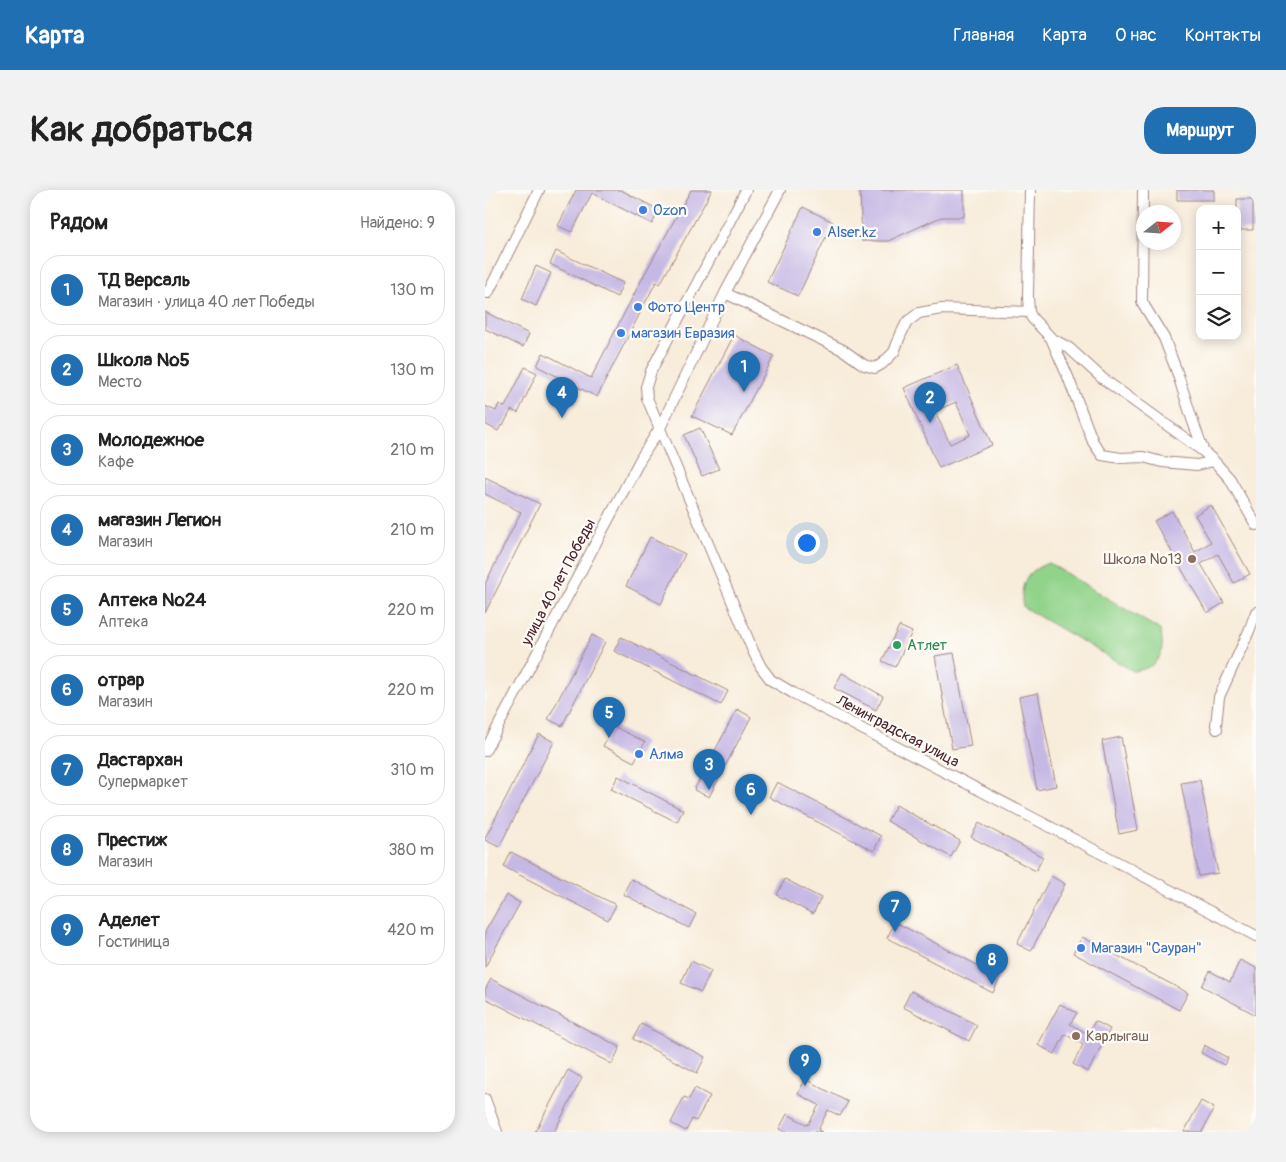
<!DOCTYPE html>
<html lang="ru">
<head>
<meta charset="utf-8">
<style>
  body { margin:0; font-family:Pangolin,sans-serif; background:#f2f2f2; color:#222 }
  .controls { position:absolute; right:15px; top:15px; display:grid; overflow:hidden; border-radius:10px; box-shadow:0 2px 12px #0003 }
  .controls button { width:45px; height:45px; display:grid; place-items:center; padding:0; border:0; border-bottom:1px solid #e0e0e0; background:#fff; color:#222; font:25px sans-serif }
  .compass { position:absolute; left:651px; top:15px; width:45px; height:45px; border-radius:50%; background:#fff; box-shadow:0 2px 12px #0003; rotate:73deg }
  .you { position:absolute; left:321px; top:352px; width:18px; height:18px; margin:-12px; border:4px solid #fff; border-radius:50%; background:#1a73e8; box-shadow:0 0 0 8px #1a73e833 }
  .badge { display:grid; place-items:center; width:32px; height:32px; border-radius:50%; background:#1f6fb2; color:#fff; font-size:16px; font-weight:700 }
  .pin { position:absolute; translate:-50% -41px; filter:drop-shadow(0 1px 2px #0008) }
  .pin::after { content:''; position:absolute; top:26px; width:18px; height:15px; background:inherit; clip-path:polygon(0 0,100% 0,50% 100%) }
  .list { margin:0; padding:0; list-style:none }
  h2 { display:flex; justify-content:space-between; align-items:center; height:65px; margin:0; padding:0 20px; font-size:21px }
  h2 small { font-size:16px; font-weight:400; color:#767676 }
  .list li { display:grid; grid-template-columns:32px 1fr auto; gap:15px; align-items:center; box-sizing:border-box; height:70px; margin:0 10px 10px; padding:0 10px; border:1px solid #e0e0e0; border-radius:20px }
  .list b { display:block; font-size:19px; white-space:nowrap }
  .list p { margin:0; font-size:16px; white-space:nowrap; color:#767676 }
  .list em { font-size:16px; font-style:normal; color:#767676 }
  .icon { flex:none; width:28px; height:28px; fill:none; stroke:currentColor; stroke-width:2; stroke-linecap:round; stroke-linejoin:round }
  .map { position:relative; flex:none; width:771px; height:942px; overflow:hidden; border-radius:20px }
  header { display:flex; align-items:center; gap:30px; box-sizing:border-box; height:70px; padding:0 25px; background:#1f6fb2; color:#fff }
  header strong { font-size:24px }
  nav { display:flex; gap:28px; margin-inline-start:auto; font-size:18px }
  .intro { display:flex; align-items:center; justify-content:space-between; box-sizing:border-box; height:120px; padding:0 30px }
  h1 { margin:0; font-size:35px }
  .button { padding:12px 22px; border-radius:20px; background:#1f6fb2; color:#fff; font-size:18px; font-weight:700 }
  main { display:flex; gap:30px; padding:0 30px }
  aside { flex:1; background:#fff; border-radius:20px; box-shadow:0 2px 12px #0003 }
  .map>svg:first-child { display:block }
</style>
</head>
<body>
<header>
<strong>Карта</strong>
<nav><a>Главная</a><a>Карта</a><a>О нас</a><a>Контакты</a></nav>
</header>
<div class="intro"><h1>Как добраться</h1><a class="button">Маршрут</a></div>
<main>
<aside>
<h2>Рядом<small>Найдено: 9</small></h2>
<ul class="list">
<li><span class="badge">1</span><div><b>ТД Версаль</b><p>Магазин · улица 40 лет Победы</p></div><em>130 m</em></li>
<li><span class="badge">2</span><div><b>Школа №5</b><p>Место</p></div><em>130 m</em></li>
<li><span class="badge">3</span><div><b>Молодежное</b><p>Кафе</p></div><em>210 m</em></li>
<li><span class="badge">4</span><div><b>магазин Легион</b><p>Магазин</p></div><em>210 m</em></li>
<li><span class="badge">5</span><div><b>Аптека №24</b><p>Аптека</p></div><em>220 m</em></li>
<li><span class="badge">6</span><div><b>отрар</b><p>Магазин</p></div><em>220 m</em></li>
<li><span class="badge">7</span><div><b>Дастархан</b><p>Супермаркет</p></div><em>310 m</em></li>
<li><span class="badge">8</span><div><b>Престиж</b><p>Магазин</p></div><em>380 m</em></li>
<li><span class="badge">9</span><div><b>Аделет</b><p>Гостиница</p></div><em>420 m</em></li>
</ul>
</aside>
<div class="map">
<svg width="771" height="942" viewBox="0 0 771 942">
  <rect width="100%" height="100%" fill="#fdfcf7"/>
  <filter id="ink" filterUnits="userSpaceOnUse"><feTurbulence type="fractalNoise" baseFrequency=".02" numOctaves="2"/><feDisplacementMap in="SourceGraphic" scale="10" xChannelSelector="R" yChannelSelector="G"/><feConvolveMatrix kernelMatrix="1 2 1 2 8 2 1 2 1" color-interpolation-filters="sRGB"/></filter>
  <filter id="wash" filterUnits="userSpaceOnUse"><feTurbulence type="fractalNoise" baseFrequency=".0096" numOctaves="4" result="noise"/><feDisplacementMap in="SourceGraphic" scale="20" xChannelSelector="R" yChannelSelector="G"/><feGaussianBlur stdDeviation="1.12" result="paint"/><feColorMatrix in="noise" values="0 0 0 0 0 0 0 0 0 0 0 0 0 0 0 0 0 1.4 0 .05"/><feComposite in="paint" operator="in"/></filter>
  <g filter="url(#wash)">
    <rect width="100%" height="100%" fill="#f8ecda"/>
    <!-- green -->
    <path fill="#91d38a" stroke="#6e795a" d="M564,373L675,440C682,463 672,479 648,481L538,417C534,394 542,380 564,373Z"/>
    <g id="blocks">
      <!-- building -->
      <path fill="#c6b8e4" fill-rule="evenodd" d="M91,0H136L174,20L167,34L107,3L87,42L73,36Z
        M206,0H227L175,94L171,92L112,207L52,176L58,163L106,188L159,85Z
        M375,0H479V27H456L403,51H377Z
        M692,0H729V10H692Z
        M752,9H768V40H752Z
        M318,17L348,32L313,106L282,92Z
        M71,61L138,93L132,107L65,74Z
        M51,76L66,83L51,116L37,109Z
        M0,122L44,144L38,157L0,139Z
        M249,145L289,166L247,245L207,226Z
        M472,175L507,255L454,278L419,198ZM471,212L485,245L465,254L450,221Z
        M40,177L52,183L33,223L26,220L18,236L16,235L13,241L0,234V216L11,221L14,214L20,217Z
        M215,238L234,279L217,286L199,245Z
        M0,287L55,314L0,423V394L36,322L0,304Z
        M726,315L765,384L749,393L733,364L716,374L739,413L722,423L669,331L687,321L710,362L726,352L710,325Z
        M165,347L200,364L176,414L141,396Z
        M414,436L427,442L410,477L397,471Z
        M107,445L120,452L77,536L63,529Z
        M136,447L243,501L236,515L129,461Z
        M469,463L486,556L467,559L450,466Z
        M357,483L398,506L391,520L349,498Z
        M553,503L571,596L552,600L534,507Z
        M252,519L266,527L224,607L209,600Z
        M128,536L160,552L149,572L118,556Z
        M54,544L69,552L14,657L0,650V648Z
        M636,547L653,640L634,644L617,551Z
        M133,586L198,620L192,632L126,599Z
        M715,590L733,683L714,686L696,593Z
        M292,592L396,646L389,661L284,607Z
        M411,615L475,651L466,667L402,631Z
        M494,633L558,667L551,681L486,647Z
        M26,662L131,715L123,730L19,677Z
        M566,686L580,694L546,761L532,754Z
        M146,689L211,724L204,738L138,704Z
        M300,689L336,708L328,724L292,705Z
        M21,705L35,713L0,777V742Z
        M410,732L515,787L508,803L402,748Z
        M597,747L703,803L694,820L588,763Z
        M755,770L771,778V825L717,796L725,781L745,792Z
        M206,771L226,781L216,802L196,793Z
        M6,789L135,857L127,874L0,808V800Z
        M426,801L492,835L484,851L418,817Z
        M575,814L592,823L585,834L603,844L610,831L625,839L603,882L588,874L598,855L580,844L570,864L553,855Z
        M156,834L220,867L212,883L148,849Z
        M719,855L743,868L739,875L716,863Z
        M83,880L97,888L69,942H50Z
        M320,889L363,912L355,926L343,920L333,940L337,942H300L294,939L302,924L323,935L334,915L313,904Z
        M210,898L225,906L211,931L207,929L201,941L186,933L199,907L204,909Z
        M716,911L729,918L717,942H699Z"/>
    </g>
  </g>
  <g filter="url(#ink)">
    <use href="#blocks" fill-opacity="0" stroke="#a18682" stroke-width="1"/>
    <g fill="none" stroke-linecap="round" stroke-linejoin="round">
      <defs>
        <path id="minor" d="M261,0L166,181L161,197L162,208L268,461L276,477L286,490L308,503L621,666L771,746
          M545,0L543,107L544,122L547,128L566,148L584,158L617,188L719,262L729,271L745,289L771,335
          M658,0L657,112L679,148L692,182L707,229L719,262
          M0,102L3,103L54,0
          M240,103L358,160L379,175L390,178L397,174L409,162L416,144L422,132L434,123L456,119L544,122
          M566,148L583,187L608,252L617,265L636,268L658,267L677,272L712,275L729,271
          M732,539L731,535L734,507L764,441L771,422
          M0,561L156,268L175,238L240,103L295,0
          M0,909L12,942"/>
      </defs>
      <!-- minor casing -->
      <use href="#minor" stroke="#a18682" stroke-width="12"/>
      <!-- minor -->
      <use href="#minor" stroke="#fff" stroke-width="10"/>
    </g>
  </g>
  <!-- markers -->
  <g fill="#3f7fe0" stroke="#fdfcf7" stroke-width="2">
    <circle cx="158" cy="20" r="5"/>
    <circle cx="332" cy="42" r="5"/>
    <circle cx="153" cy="117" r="5"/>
    <circle cx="136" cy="143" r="5"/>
    <circle cx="154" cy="564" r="5"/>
    <circle cx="596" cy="758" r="5"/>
  </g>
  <g fill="#8d6e63" stroke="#fdfcf7" stroke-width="2">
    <circle cx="707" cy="369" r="5"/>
    <circle cx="591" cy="846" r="5"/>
  </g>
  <circle fill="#2e9e5b" stroke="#fdfcf7" stroke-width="2" cx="412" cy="455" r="5"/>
  <g text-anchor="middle" stroke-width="4.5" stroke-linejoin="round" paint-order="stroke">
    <!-- shop labels -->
    <g font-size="15" fill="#366cbe" stroke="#fdfcf7" text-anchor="start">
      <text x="168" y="25">Ozon</text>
      <text x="342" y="47">Alser.kz</text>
      <text x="163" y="122">Фото Центр</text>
      <text x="146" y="148">магазин Евразия</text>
      <text x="164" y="569">Алма</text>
      <text x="606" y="763">Магазин "Сауран"</text>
    </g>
    <!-- education labels -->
    <g font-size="15" fill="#785e54" stroke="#fdfcf7" text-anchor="end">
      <text x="697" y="374">Школа №13</text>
      <text x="601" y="851" text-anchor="start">Карлыгаш</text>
    </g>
    <!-- street labels -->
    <g font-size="15" fill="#4a1f2b" stroke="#fdfcf7">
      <text transform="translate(73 392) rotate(-62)" y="5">улица 40 лет Победы</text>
      <text transform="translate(413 541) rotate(28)" y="5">Ленинградская улица</text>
    </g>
    <!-- leisure labels -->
    <g font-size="15" fill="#27864d" stroke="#fdfcf7" text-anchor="start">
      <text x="422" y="460">Атлет</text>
    </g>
  </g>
</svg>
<div class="controls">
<button>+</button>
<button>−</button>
<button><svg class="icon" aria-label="layers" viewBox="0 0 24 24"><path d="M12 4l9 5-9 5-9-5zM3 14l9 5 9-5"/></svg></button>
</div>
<svg class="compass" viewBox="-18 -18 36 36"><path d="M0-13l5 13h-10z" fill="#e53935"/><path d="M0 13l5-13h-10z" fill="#767676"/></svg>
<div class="you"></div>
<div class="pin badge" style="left:259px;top:202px">1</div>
<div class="pin badge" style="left:445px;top:233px">2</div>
<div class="pin badge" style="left:224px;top:600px">3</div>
<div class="pin badge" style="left:77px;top:228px">4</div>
<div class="pin badge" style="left:124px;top:548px">5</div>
<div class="pin badge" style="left:266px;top:625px">6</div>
<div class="pin badge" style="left:410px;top:742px">7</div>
<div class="pin badge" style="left:507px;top:795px">8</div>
<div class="pin badge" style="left:320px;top:896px">9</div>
</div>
</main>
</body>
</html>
